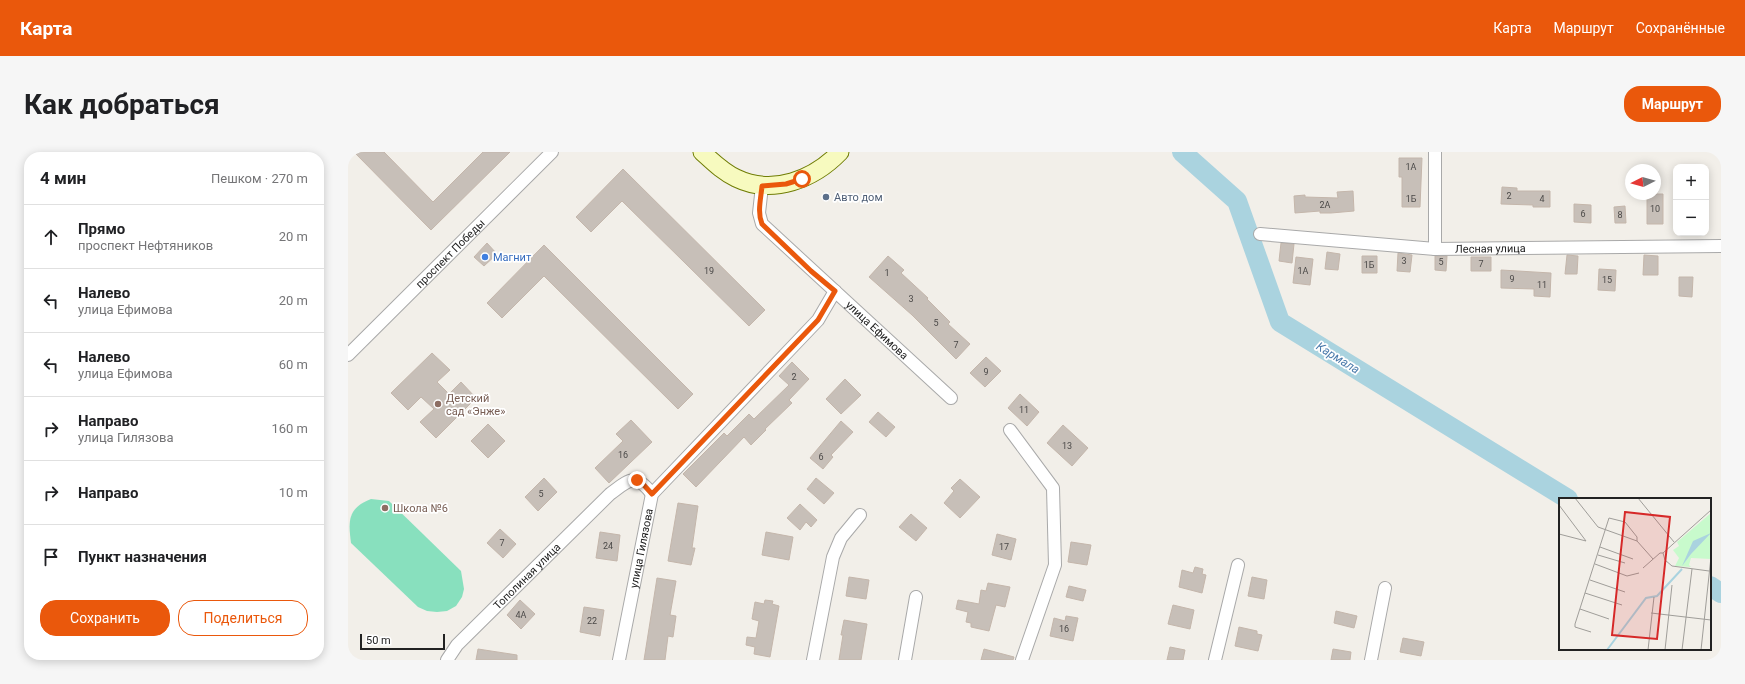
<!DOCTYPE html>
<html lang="ru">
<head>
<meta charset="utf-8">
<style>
  body { margin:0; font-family:Roboto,sans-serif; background:#f6f6f6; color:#202124 }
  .controls { position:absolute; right:12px; top:12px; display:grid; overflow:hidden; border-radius:8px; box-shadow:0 2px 10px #0003 }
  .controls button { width:36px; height:36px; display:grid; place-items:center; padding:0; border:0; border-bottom:1px solid #e0e0e0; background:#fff; color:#202124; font:20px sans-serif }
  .compass { position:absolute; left:1277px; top:12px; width:36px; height:36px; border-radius:50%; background:#fff; box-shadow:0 2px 10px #0003; rotate:264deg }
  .scale { position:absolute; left:12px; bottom:10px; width:85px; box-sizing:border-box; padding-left:4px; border:2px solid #222; border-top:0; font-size:11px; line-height:14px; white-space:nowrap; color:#222; -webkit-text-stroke:3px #fff; paint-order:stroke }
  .stop { position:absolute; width:12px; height:12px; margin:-9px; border:3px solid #ea580c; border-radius:50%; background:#fff }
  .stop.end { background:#ea580c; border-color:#fff; box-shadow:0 1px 4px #0008 }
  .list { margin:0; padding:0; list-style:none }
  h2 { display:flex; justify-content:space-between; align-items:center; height:52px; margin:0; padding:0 16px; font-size:17px }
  h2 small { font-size:13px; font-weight:400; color:#757577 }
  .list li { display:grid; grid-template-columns:26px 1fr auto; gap:12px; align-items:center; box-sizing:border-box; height:64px; padding:0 16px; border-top:1px solid #e0e0e0 }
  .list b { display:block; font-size:15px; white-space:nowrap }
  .list p { margin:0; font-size:13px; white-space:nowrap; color:#757577 }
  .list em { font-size:13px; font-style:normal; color:#757577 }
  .actions { display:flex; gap:8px; padding:12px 16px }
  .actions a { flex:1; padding:9px 0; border:1px solid #ea580c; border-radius:16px; text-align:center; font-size:14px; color:#ea580c }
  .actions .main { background:#ea580c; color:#fff }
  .icon { flex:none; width:22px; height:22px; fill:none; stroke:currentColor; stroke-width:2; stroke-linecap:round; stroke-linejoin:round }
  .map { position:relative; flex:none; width:1373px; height:508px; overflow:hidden; border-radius:16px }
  header { display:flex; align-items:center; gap:24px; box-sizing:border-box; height:56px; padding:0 20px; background:#ea580c; color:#fff }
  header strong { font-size:19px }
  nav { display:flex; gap:22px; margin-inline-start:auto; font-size:14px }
  .intro { display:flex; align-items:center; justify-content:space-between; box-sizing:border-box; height:96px; padding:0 24px }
  h1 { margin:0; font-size:28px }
  .button { padding:10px 18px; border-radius:16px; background:#ea580c; color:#fff; font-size:14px; font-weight:700 }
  main { display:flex; gap:24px; padding:0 24px }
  aside { flex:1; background:#fff; border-radius:16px; box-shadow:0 2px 10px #0003 }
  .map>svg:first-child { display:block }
</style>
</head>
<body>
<header>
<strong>Карта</strong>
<nav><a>Карта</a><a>Маршрут</a><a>Сохранённые</a></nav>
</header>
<div class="intro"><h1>Как добраться</h1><a class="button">Маршрут</a></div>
<main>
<aside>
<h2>4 мин<small>Пешком · 270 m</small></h2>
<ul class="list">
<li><svg class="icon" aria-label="ahead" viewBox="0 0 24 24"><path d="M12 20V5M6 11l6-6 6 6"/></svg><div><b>Прямо</b><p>проспект Нефтяников</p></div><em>20 m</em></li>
<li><svg class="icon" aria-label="left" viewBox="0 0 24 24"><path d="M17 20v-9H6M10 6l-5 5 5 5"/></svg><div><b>Налево</b><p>улица Ефимова</p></div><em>20 m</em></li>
<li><svg class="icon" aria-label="left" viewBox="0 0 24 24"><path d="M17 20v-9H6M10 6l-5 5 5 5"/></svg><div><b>Налево</b><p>улица Ефимова</p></div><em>60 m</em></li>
<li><svg class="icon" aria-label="right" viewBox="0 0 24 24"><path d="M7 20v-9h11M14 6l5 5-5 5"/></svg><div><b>Направо</b><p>улица Гилязова</p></div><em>160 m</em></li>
<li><svg class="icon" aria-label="right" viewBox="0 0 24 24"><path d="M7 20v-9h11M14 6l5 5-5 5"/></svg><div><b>Направо</b></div><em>10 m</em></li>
<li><svg class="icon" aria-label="arrive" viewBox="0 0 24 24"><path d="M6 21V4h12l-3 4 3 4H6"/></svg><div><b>Пункт назначения</b></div></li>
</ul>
<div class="actions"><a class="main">Сохранить</a><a>Поделиться</a></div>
</aside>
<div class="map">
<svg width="1373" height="508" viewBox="0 0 1373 508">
  <rect width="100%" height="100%" fill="#f2efe9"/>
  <!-- pitch -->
  <path fill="#88e0be" d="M23,347L41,349L113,419L116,437L114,445L108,454L99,459L89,460L79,459L70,455L3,391C0,368 0,356 23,347Z"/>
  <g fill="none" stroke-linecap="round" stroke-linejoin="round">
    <!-- river -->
    <path stroke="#aad3df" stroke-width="20" d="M834,0L889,49L932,170L1220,347
      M1362,434L1373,441"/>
  </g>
  <!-- building -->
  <path fill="#c7bfb8" stroke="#c4b6ab" d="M6,0H36L85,50L135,0H162L83,78Z
    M1051,6H1074L1072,55H1054V25H1051Z
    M275,17L417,158L401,174L274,49L243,80L228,65Z
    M1154,35L1169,36V39H1202V55H1185V53L1153,52Z
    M1005,39L1006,59L983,61H972V59L947,61L946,44L957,43V45L990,46L989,40Z
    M1299,42H1315V72H1299Z
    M1226,52L1243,53V71L1226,70Z
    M1277,54L1278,71H1267L1266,55Z
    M139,91L149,102L136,114L126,105Z
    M933,91L946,92L944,111L931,109Z
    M196,93L345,242L330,257L196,124L154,166L139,151Z
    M979,100L992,102L990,118L977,117Z
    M1050,101L1064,103L1062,120L1049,119Z
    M1219,103L1230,104L1229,122H1217Z
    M1296,103L1310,104V123H1295Z
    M540,104L556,118L553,121L580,146L579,147L602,170L600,172L622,192L608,207L564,163L521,125Z
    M1014,104H1029V121H1014Z
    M1087,104H1099L1098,119L1087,118Z
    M948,105L965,107L962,133L945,131Z
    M1123,105H1143V119H1123Z
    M1251,117L1268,118L1267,139L1250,138Z
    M1153,118L1203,121L1202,145L1186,144V137L1153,136Z
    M1331,125H1345L1344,145L1331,144Z
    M84,201L102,218L89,230L101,242L113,230L128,246L88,286L72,270L86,257L73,245L60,258L43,241Z
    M638,205L653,219L637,235L622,221Z
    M444,210L461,227L441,248L444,251L417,277L418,278L403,293L396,285L348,335L335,322L376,281L379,284L401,262L406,267L441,233L431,224Z
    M497,227L513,243L493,262L478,247Z
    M672,242L691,260L679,274L660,256Z
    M530,260L547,275L538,285L521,270Z
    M283,268L304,290L261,331L247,316L275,289L268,282Z
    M493,269L505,280L483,303L485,305L475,317L462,306Z
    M140,272L157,289L140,306L123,289Z
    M715,273L740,296L724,314L699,291Z
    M196,326L209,340L190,359L177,345Z
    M468,326L486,341L476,352L459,337Z
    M612,327L632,345L612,366L596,351L606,339L603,336Z
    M330,351L350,354L344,396H347L343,413L320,409Z
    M452,352L469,368L463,375L458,370L452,378L439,366Z
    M563,362L579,376L568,389L551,375Z
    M152,377L168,392L155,406L139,391Z
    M252,380L272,383L269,409L248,406Z
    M418,380L445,385L441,408L414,403Z
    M649,382L668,387L663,408L644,403Z
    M723,390L743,393L739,413L720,410Z
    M847,415L855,417L854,422L858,423L854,441L831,435L834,418L845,421Z
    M501,425L521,428L518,447L498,444Z
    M904,425L919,428L916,447L900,444Z
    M309,426L328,429L322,463L328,464L325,485L320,484L317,508H296Z
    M640,431L662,435L657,455L648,453L641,479L623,475V471L618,470L620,460L608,457L610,448L631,452L633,438L638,439Z
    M721,434L738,438L735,449L718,445Z
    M172,448L187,462L173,477L159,463Z
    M417,448L425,449L424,452L431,454L422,505L406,502L407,495L398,493L399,485L408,486L411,469L404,467L407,450L416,452Z
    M825,453L846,458L842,477L820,472Z
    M236,455L256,458L252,484L232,480Z
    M988,459L1009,464L1006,476L986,471Z
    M718,464L730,466L725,489L702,484L706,466L717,469Z
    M496,468L519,472L513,508H491L495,483H493Z
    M891,475L909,479V482L914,483L910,499L887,494Z
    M1055,486L1076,490L1073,504L1052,500Z
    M822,495L837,498L835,508H819Z
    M130,497L169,503V508H128Z
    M636,497L666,505L665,508H633Z
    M985,497L1003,500L1002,508H983Z"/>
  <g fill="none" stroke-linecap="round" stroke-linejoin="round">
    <defs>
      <g id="street">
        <path d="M1087,0V97"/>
        <path id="s1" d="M414,34L411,61L414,72L603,246"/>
        <path id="s2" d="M912,82L1087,97L1373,94"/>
        <path id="s3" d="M0,203L204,0"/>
        <path d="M662,278L705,336L707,413L674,508"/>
        <path id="s4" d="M99,508L109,493L262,342C281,328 287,320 304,342"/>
        <path id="s5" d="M271,508L304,342L470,168L487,139"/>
        <path d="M465,508L485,405L493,386L512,363"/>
        <path d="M557,508L568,445"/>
        <path d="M867,508L890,413"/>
        <path d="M1023,508L1037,436"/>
      </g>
      <path id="secondary" d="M354,0C365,10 375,20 388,26C425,44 466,27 492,0"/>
    </defs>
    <!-- street casing -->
    <use href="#street" stroke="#a9a9a9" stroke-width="14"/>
    <!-- secondary casing -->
    <use href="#secondary" stroke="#707d05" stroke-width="19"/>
    <!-- street -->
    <use href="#street" stroke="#fff" stroke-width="12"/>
    <!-- secondary -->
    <use href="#secondary" stroke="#f7fabf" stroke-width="17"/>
  </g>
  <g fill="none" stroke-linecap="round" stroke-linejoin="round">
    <!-- route -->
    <path stroke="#ea580c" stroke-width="5" d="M289,328L294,331L304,342L470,168L487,139L463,119L414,72C409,60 413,46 414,34L438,32L454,27"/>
  </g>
  <!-- markers -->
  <circle fill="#5c6f8a" stroke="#fff" stroke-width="1.5" cx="478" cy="45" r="4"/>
  <circle fill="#3f7fe0" stroke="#fff" stroke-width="1.5" cx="137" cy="105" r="4"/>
  <g fill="#8d6e63" stroke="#fff" stroke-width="1.5">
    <circle cx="90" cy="252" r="4"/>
    <circle cx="37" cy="356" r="4"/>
  </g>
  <g text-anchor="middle" stroke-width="3.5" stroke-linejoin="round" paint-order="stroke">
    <!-- number labels -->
    <g font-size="9" fill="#4b4948">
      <text x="1063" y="18">1А</text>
      <text x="1161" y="47">2</text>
      <text x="1063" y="50">1Б</text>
      <text x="1194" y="50">4</text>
      <text x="977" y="56">2А</text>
      <text x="1307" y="60">10</text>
      <text x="1235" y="65">6</text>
      <text x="1272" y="66">8</text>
      <text x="1056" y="112">3</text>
      <text x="1093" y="113">5</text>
      <text x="1133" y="115">7</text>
      <text x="1021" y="116">1Б</text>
      <text x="361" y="122">19</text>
      <text x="955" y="122">1А</text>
      <text x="539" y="124">1</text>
      <text x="1164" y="130">9</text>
      <text x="1259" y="131">15</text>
      <text x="1194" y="136">11</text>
      <text x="563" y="150">3</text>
      <text x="588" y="174">5</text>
      <text x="608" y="196">7</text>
      <text x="638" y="223">9</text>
      <text x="446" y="228">2</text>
      <text x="676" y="261">11</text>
      <text x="719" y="297">13</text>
      <text x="275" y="306">16</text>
      <text x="473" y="308">6</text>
      <text x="193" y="345">5</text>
      <text x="154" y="394">7</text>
      <text x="260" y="397">24</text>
      <text x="656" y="398">17</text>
      <text x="173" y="466">4А</text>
      <text x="244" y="472">22</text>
      <text x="716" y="480">16</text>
    </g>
    <!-- service labels -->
    <g font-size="11" fill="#4e5e75" stroke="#fff" text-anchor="start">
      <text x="486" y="49">Авто дом</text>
    </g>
    <!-- street labels -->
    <g font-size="11" fill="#222" stroke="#fff">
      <text dy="4" stroke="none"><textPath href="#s2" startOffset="231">Лесная улица</textPath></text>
      <text dy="4" stroke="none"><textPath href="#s3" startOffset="144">проспект Победы</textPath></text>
      <text dy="4" stroke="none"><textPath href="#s1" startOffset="195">улица Ефимова</textPath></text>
      <text dy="4" stroke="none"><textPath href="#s5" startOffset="114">улица Гилязова</textPath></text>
      <text dy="4" stroke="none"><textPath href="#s4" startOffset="116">Тополиная улица</textPath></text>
    </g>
    <!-- shop labels -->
    <g font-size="11" fill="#366cbe" stroke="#fff" text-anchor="start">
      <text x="145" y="109">Магнит</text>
    </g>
    <!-- education labels -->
    <g font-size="11" fill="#785e54" stroke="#fff" text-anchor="start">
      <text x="98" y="250">Детский<tspan x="98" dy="13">сад «Энже»</tspan></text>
      <text x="45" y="360">Школа №6</text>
    </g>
    <!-- water labels -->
    <g font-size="12" font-style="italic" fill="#4a7aab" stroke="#fff">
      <text transform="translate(990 206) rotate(32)" y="4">Кармала</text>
    </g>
  </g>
  <!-- overview -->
  <g transform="translate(1211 346)">
    <rect width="152" height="152" fill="#f2efe9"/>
    <path d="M152,15V61L132,60L130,67L132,69L116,68L120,60L114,52L120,48L118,44Z" fill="#c8facc"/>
    <path d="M152,35L132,56L123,68L134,43Z" fill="#aad3df"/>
    <path fill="none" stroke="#aad3df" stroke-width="2" d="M48,152L87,100L98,98L123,71"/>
    <path fill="none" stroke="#9f9d99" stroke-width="1" d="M16,0L39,29L78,43L94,61M79,0L115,44M0,7L27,43L0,36M41,49L74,61M104,55L152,12M104,55L106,62L113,68L150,73M39,57L66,65M36,66L68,78L80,75M84,70L101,55H104M31,82L66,94M26,95L63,107M21,111L50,121M92,115L152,122M32,134L16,129V126L50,20L66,24L78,39V43M89,152L95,99M106,152L113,87M123,152L133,71M142,152L152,59"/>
    <path fill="#d62828" fill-opacity="0.15" stroke="#d62828" stroke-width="2" d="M66,14L111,19L98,141L53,137Z"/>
    <rect width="152" height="152" fill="none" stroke="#222" stroke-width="2"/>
  </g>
</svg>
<div class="controls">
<button>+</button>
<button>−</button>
</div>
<svg class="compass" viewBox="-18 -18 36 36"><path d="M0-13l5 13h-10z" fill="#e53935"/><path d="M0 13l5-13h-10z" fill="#757577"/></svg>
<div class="scale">50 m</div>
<div class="stop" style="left:454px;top:27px"></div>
<div class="stop end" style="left:289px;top:328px"></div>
</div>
</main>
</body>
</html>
